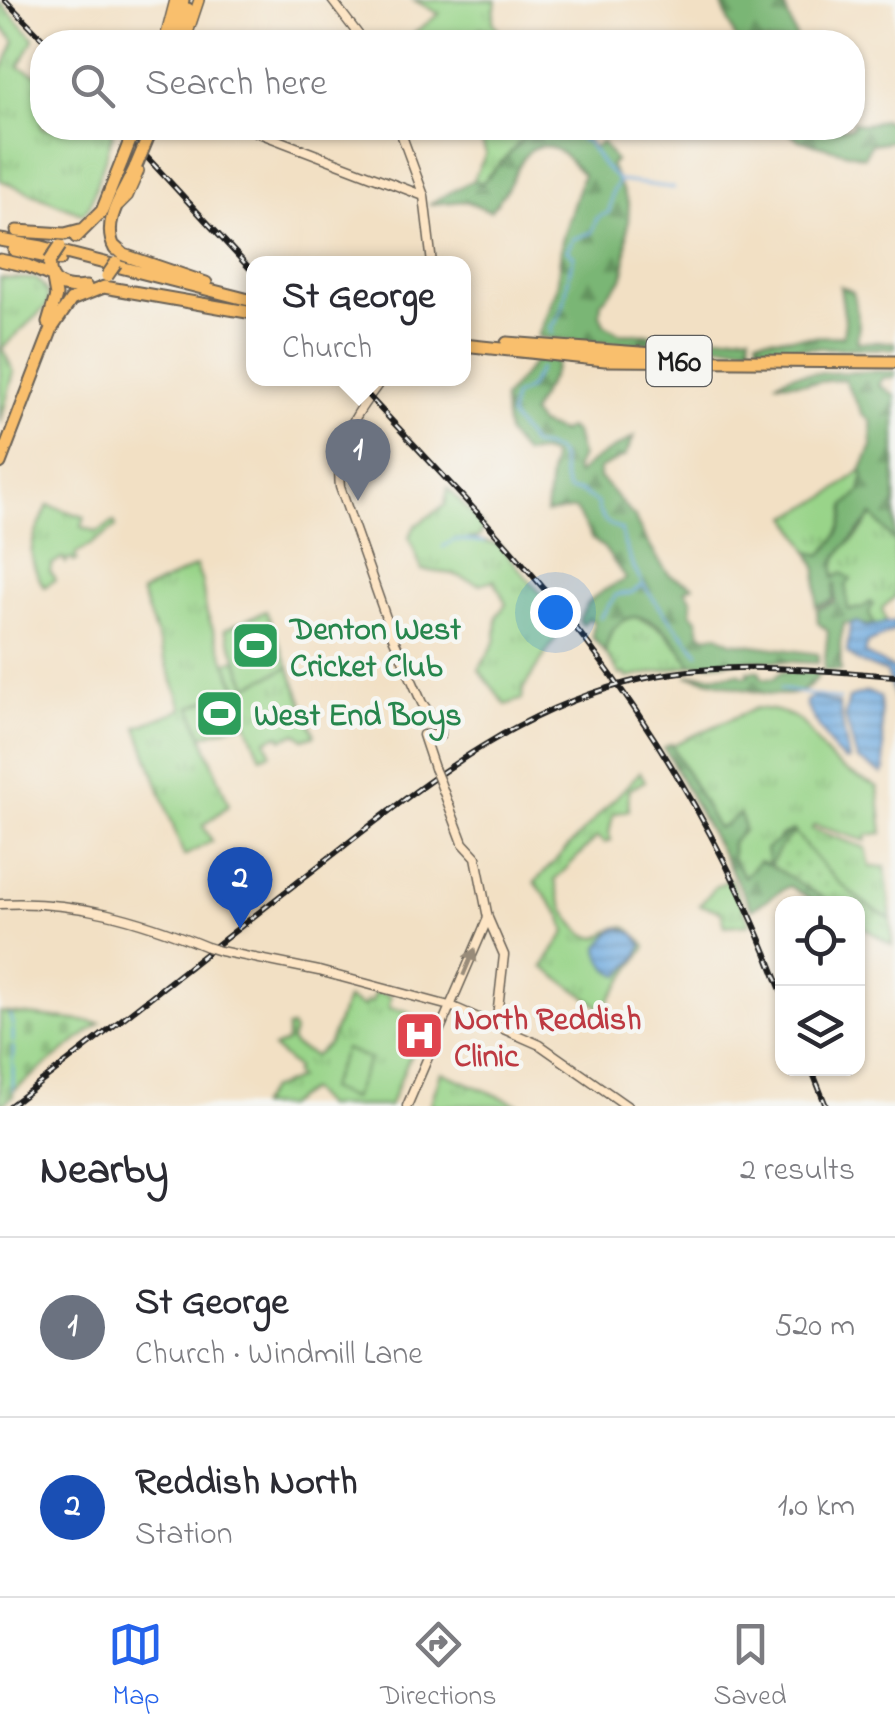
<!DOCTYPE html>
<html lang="en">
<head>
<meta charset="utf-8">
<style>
  body { margin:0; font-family:"Indie Flower",sans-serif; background:#f7f7f7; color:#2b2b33 }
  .controls { position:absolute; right:30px; bottom:30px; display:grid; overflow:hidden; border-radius:20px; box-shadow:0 2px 8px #0004 }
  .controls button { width:90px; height:90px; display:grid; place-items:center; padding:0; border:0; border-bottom:2px solid #e1e1e2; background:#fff; color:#2b2b33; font:50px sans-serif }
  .you { position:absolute; left:555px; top:612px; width:35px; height:35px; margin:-25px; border:8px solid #fff; border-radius:50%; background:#1a73e8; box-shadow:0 0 0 15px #1a73e833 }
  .badge { display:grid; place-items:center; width:65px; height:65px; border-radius:50%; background:#2563eb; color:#fff; font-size:32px; font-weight:700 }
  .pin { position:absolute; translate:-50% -82px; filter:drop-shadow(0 2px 5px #0008) }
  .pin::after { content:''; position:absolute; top:52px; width:35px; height:30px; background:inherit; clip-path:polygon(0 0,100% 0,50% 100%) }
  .popup { position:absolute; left:246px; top:256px; width:225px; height:130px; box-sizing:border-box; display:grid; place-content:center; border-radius:20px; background:#fff; filter:drop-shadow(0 2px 8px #0005); font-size:32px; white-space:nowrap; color:#7c7c81 }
  .popup b { font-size:38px; color:#2b2b33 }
  .popup::after { content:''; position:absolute; left:50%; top:100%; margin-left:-20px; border:20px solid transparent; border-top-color:#fff }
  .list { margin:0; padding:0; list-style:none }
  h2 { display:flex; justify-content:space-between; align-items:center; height:130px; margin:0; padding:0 40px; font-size:42px }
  h2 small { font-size:32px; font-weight:400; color:#7c7c81 }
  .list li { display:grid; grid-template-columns:65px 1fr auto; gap:30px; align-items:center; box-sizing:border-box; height:180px; padding:0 40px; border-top:2px solid #e1e1e2 }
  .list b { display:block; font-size:38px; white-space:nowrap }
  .list p { margin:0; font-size:32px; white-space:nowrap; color:#7c7c81 }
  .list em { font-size:32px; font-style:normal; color:#7c7c81 }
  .icon { flex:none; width:55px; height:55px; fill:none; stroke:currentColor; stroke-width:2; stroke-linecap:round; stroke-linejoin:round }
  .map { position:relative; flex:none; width:895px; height:1106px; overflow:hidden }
  .search { position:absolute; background:#fff; box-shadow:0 2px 8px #0004; left:30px; right:30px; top:30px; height:110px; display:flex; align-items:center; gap:25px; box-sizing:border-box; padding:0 35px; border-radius:40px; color:#7c7c81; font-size:38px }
  .sheet { height:490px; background:#fff }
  nav { display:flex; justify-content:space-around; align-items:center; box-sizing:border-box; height:140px; border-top:2px solid #e1e1e2; background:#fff; font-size:28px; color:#7c7c81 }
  nav a { display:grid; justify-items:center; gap:5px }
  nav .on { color:#2563eb }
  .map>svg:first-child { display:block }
</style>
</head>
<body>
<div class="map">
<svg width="895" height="1106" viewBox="0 0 895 1106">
  <defs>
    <pattern id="grass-tufts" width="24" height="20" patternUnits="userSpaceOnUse" patternTransform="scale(2.5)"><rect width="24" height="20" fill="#99d489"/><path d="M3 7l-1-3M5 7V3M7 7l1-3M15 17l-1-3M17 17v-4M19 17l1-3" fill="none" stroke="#83b576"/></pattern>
    <pattern id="forest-firs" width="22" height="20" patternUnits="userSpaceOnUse" patternTransform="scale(2.5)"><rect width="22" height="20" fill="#7ab675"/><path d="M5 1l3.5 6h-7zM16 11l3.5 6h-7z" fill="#63935f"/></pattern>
    <pattern id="cemetery-stones" width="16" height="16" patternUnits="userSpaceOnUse" patternTransform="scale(2.5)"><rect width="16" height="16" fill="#99d489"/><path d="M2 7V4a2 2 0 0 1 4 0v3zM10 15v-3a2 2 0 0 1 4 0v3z" fill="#83b576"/></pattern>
    <pattern id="garden-dots" width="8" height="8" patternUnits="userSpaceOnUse" patternTransform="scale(2.5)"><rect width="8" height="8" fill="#99d489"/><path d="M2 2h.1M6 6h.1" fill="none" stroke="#83b576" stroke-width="1.8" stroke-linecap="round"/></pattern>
    <pattern id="water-rules" width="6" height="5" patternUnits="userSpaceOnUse" patternTransform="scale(2.5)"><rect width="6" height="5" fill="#6faadf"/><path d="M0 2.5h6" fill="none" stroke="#5a8ab4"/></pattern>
  </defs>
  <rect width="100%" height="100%" fill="#f6f6f2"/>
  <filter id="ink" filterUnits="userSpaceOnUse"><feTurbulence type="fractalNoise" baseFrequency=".01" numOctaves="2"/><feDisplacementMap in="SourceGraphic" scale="20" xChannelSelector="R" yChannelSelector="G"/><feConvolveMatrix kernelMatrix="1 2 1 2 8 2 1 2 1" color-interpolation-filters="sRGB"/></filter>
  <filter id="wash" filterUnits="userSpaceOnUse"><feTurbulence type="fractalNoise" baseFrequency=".0048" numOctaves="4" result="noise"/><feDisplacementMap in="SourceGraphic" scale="40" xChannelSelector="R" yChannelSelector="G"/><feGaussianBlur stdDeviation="2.25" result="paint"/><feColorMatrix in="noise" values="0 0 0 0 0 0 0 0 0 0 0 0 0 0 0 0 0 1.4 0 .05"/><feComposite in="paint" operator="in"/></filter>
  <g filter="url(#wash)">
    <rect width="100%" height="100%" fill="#f2e0c4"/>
    <!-- grass -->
    <path fill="url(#grass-tufts)" stroke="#5a7852" stroke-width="2.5" d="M414,0H496L493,22L502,35L480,28L466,42H417L413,34L439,14Z
      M0,2L34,38L19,67L42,77V128H107L113,134L90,205L83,214L0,180V75L15,41L0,25Z
      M477,128H533L482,183L473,180L486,154Z
      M0,278L36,279C45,287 50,292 48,305L2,348L14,372L0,424Z
      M861,471L864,474L860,492L846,506C845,525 835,542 821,555L809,552L789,516L828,496Z
      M448,488L483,527L480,536L471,539L499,545L561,618V630L523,689L522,699L506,705L479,670L496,640L497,616L506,604L494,580L479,584L453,574L422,570L409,537L415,526L445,505Z
      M48,505L85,517L82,527L97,532L114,522L116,527L75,555L77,560L74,562L70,558L66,563L63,558L52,564L50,571L55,580L44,587C22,549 33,543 48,505Z
      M872,514L895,542V597L882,608L887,624L874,626L869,612L870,603L863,608L848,610L842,573L833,576L832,568L841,547C856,542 865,527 872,514Z
      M196,566L202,583L206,611L236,688L191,707L229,805L203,826L212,841L184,856L137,727L183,709L141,593Z
      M634,617C664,625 675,642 692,665L627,678L625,673L620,675L605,652C609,634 615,620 634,617Z
      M236,659L248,686L289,667L315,735L304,739L297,733L282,739L279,735L266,740L271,753L261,757L240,707L246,704L226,663Z
      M756,708C816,713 802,735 836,764C848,774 864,780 878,787L883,833L867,835L866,841L814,825L812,829L866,848L870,867H885L891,919C850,899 819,866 793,830L779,837L769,865L744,877L732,858V842L744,830L717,828L672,745Z
      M640,772L645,781L628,790L629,810L613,814L609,834L611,840L604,843L597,837L555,880C559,905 575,937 599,938C624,920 628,924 646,947L603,1009L543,967L566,932L562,917L535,882Z
      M730,879L750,924L725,926L721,911L700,905L715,887Z
      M376,992L391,996L389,1008L406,1011L429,1024L418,1021L415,1027L425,1034L412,1032L415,1027L402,1024L399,1032L429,1046L427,1049L415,1045L389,1106H324L309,1090L285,1106H258L269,1090L298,1078L294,1074L296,1068L273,1048L287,1042V1028L291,1027L294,1032L291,1041L296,1047L315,1056L329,1043L347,999L364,1007L367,1001L371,1003Z
      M441,1072L520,1105L430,1106Z"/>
    <!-- forest -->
    <path fill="url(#forest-firs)" stroke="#4b6948" stroke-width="2.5" d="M720,0H782L798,42H737Z
      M883,120L895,124V141L871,144L864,157L799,140L785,128H852L853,122L862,125Z
      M533,128H578L593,148L602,142L615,161L610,165L629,204L625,269L622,279L601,302L600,314L604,324L619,333L719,336L750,333L751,346L581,342L538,337L557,287L562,240L583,174C575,168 568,157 560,152C526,131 519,170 505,192C501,198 495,205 490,211L466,201L429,204L473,180L482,183Z
      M840,286L853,292L859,325L857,342H895V349L758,347L757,338L843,336L845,321Z
      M537,359L557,361C554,379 538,396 531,414L539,424L560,432L568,428L575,433L581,456L575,469L577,475C592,458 614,450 634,437L625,456L599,469V478C614,491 622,506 635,517C636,525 663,569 670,575C676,579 687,582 693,586L685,590L692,600L691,613L697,619L700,632L707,636L717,634L731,642L818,654V663L753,660L692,665C683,653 674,637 662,628C634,605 611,620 605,652L592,637L594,622L589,618L583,625L579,621C587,596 604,590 626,579L604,548L592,539L575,509L546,513L552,456L542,452L524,454L507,434L503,399Z
      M895,371V377L883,378L879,385L895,395V542L872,515C859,537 830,550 834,578L842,573L851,579L846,586L848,610L862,608L870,602L873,604L869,612L874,626L844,623L840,644L841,671L824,670L828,631L818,623L817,610L835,602V582L833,600L816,607L817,570L809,552L821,555C836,542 845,525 845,506L860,492L864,474L861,471L872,446L871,421L863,415L844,379L809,383L775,382L795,374Z
      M748,671H759L762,678L773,679L781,672L819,673C802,719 719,678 687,676C706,673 721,678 739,673L742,676L749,675Z
      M671,744L717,828L724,826L739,814C748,827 742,832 732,842V858L744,877L759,861L769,865L766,849L793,830L795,832L783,843L832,903H818L789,886L752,909L664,748Z"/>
    <!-- cemetery -->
    <path fill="url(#cemetery-stones)" stroke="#5a7852" stroke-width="2.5" d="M0,1012L100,1023L13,1091V1096L0,1106Z"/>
    <!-- garden -->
    <path fill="url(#garden-dots)" stroke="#5a7852" stroke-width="2.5" d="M795,832C821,868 852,899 891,919L892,945L858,924V904L832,903L770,865L783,843Z"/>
    <!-- pitch -->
    <path fill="#99d489" stroke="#5a7852" stroke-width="2.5" d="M266,611L289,667L248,686L225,629Z
      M236,688V697H243L246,704L241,707L246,722L202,736L191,707Z
      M345,1049L369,1059L352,1099L328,1089Z"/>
    <!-- water -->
    <path fill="url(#water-rules)" stroke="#46637e" stroke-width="2.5" d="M895,621V631L867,643L864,653L895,670V701L887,673L859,662L847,653L850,624L857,622L866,627Z
      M867,692L880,697L885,770L882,774L857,759L845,716L849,698Z
      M813,697L839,704L849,760L845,761L834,751L806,706V701Z
      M620,928L635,934L642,945L636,959L620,975C608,972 599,959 599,947L613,930Z"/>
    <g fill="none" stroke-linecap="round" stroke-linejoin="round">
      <!-- stream -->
      <path stroke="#6faadf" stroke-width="2.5" d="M621,181L674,188
        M552,334L551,327C569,311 565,277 574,256L567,250L573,239L592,232L597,218L609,212L613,191L619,181L603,166L586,140L581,141L577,131L567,128
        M540,368L528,389L513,397L510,417L533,446C573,451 554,460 568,491L581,492L597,503C598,517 607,525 621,530C631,582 666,614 699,653
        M443,547L454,540L485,542
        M600,618L616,595L631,593L642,585
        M780,689L840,700
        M11,1016L13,1026
        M13,1030V1042
        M13,1047V1060
        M13,1064V1090"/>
    </g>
  </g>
  <g filter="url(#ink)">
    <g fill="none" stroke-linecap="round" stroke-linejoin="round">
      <defs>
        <path id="secondary" d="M332,0L364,42
          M246,128L424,196
          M399,128L424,196L432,264
          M383,378C356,413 335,442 340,487L392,635L422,703L441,728V735H423L434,768
          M440,782L463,843L476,857L488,918L504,955L496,1026
          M0,904C74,900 139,919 207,947
          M220,951L319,971L453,1007L540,1045L627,1106
          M407,1106L488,918"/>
        <path id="primary" d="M164,42L175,0
          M185,42L199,0
          M119,205L128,196L139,171"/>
        <path id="highway" d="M170,42L183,0
          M179,42L188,9
          M17,231L65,234L80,230
          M76,237L102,211L122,161
          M0,240L42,247L253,301
          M113,245L124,255L206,283
          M115,249C100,221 125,192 136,166
          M14,250L60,260
          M0,260L28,266L51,276
          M50,261C47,285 66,290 86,287
          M48,323L56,296L53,279
          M52,328L71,300L104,287L253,313
          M507,343L653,354
          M463,345L605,360L895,362
          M0,463L54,323"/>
      </defs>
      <!-- secondary casing -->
      <use href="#secondary" stroke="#676157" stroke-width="11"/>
      <!-- primary casing -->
      <use href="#primary" stroke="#676157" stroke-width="12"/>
      <!-- highway casing -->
      <use href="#highway" stroke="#676157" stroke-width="15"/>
      <!-- secondary -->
      <use href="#secondary" stroke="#fde5c5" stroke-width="8"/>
      <!-- primary -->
      <use href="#primary" stroke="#f9bf6d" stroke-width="9"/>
      <!-- highway -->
      <use href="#highway" stroke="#f9bf6d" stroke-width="11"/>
      <defs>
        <path id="rail" d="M5,0L46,42
          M120,128L253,272
          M352,378C431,464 515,548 586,641C667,748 735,867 782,993
          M811,1068L826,1106
          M10,1106C108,1031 205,954 303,878C412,794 508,709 646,678C729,660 812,670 895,676"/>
      </defs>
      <!-- rail casing -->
      <use href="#rail" stroke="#1c1c1c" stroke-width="6"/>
      <!-- rail -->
      <use href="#rail" stroke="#f6f6f2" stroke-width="2.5" stroke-dasharray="8" stroke-linecap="butt"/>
      <defs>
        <path id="secondary-bridge" d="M434,768L440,782
          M207,947L220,951"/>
        <path id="highway-bridge" d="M122,161L135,128
          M136,166L152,128
          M50,261L60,246
          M107,276L116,263"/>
      </defs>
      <!-- secondary-bridge casing -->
      <use href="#secondary-bridge" stroke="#676157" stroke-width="11" stroke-linecap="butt"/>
      <!-- highway-bridge casing -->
      <use href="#highway-bridge" stroke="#676157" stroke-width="15" stroke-linecap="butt"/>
      <!-- secondary-bridge -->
      <use href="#secondary-bridge" stroke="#fde5c5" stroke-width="8"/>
      <!-- highway-bridge -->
      <use href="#highway-bridge" stroke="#f9bf6d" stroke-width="11"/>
    </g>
    <!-- one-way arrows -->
    <defs><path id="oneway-solid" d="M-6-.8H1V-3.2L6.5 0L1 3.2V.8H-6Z" transform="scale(2.5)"/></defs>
    <use fill="#988b79" href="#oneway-solid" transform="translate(469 962) rotate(-67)"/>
  </g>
  <!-- icons -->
  <defs>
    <symbol id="stadium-square" viewBox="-11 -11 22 22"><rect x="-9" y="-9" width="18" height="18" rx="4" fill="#2e9e5b" stroke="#f6f6f2"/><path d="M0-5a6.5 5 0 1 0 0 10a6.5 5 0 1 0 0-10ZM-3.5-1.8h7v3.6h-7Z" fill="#fff"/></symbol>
    <symbol id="hospital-square" viewBox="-11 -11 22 22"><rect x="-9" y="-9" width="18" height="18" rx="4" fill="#e0444e" stroke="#f6f6f2"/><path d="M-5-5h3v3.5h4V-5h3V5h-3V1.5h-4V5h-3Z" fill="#fff"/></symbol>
  </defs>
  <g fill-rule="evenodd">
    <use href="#stadium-square" x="228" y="618" width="55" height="55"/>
    <use href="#stadium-square" x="192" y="686" width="55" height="55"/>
    <use href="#hospital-square" x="392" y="1008" width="55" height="55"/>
  </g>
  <g text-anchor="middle" stroke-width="9" stroke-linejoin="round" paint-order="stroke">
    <!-- shield labels -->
    <rect fill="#f6f6f2" stroke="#5d5d5c" stroke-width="2.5" x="646.5" y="336" width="65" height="50" rx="8"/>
    <g font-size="30" font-weight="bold" fill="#1c1c1c">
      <text x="679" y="371">M60</text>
    </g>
    <!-- leisure labels -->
    <g font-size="32" font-weight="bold" fill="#27864d" stroke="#f6f6f2" text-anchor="start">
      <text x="290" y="639">Denton West<tspan x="290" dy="37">Cricket Club</tspan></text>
      <text x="254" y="725">West End Boys</text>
    </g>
    <!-- health labels -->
    <g font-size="32" font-weight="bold" fill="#be3a42" stroke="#f6f6f2" text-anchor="start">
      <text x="454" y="1029">North Reddish<tspan x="454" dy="37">Clinic</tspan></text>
    </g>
  </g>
</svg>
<div class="controls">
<button><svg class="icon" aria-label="locate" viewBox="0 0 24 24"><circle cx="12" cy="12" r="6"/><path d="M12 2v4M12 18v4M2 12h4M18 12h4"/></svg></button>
<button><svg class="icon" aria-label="layers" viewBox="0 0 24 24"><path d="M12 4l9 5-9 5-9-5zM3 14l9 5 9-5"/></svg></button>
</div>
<div class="you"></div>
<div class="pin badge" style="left:358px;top:501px;background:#6b7280">1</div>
<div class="popup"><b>St George</b>Church</div>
<div class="pin badge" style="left:240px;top:929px;background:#1a4fb4">2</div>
<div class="search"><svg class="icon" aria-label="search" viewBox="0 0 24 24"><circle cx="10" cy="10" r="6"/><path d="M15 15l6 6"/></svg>Search here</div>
</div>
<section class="sheet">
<h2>Nearby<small>2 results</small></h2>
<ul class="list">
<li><span class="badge" style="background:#6b7280">1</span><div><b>St George</b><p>Church · Windmill Lane</p></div><em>520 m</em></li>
<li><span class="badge" style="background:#1a4fb4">2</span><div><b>Reddish North</b><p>Station</p></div><em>1.0 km</em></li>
</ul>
</section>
<nav>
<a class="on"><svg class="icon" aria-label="map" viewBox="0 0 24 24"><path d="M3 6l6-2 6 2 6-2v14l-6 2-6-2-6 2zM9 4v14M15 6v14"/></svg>Map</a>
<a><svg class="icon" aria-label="directions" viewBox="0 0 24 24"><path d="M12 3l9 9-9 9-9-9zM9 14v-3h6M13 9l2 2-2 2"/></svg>Directions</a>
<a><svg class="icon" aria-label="saved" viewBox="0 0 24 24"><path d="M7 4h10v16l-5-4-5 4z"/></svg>Saved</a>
</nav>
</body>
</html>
